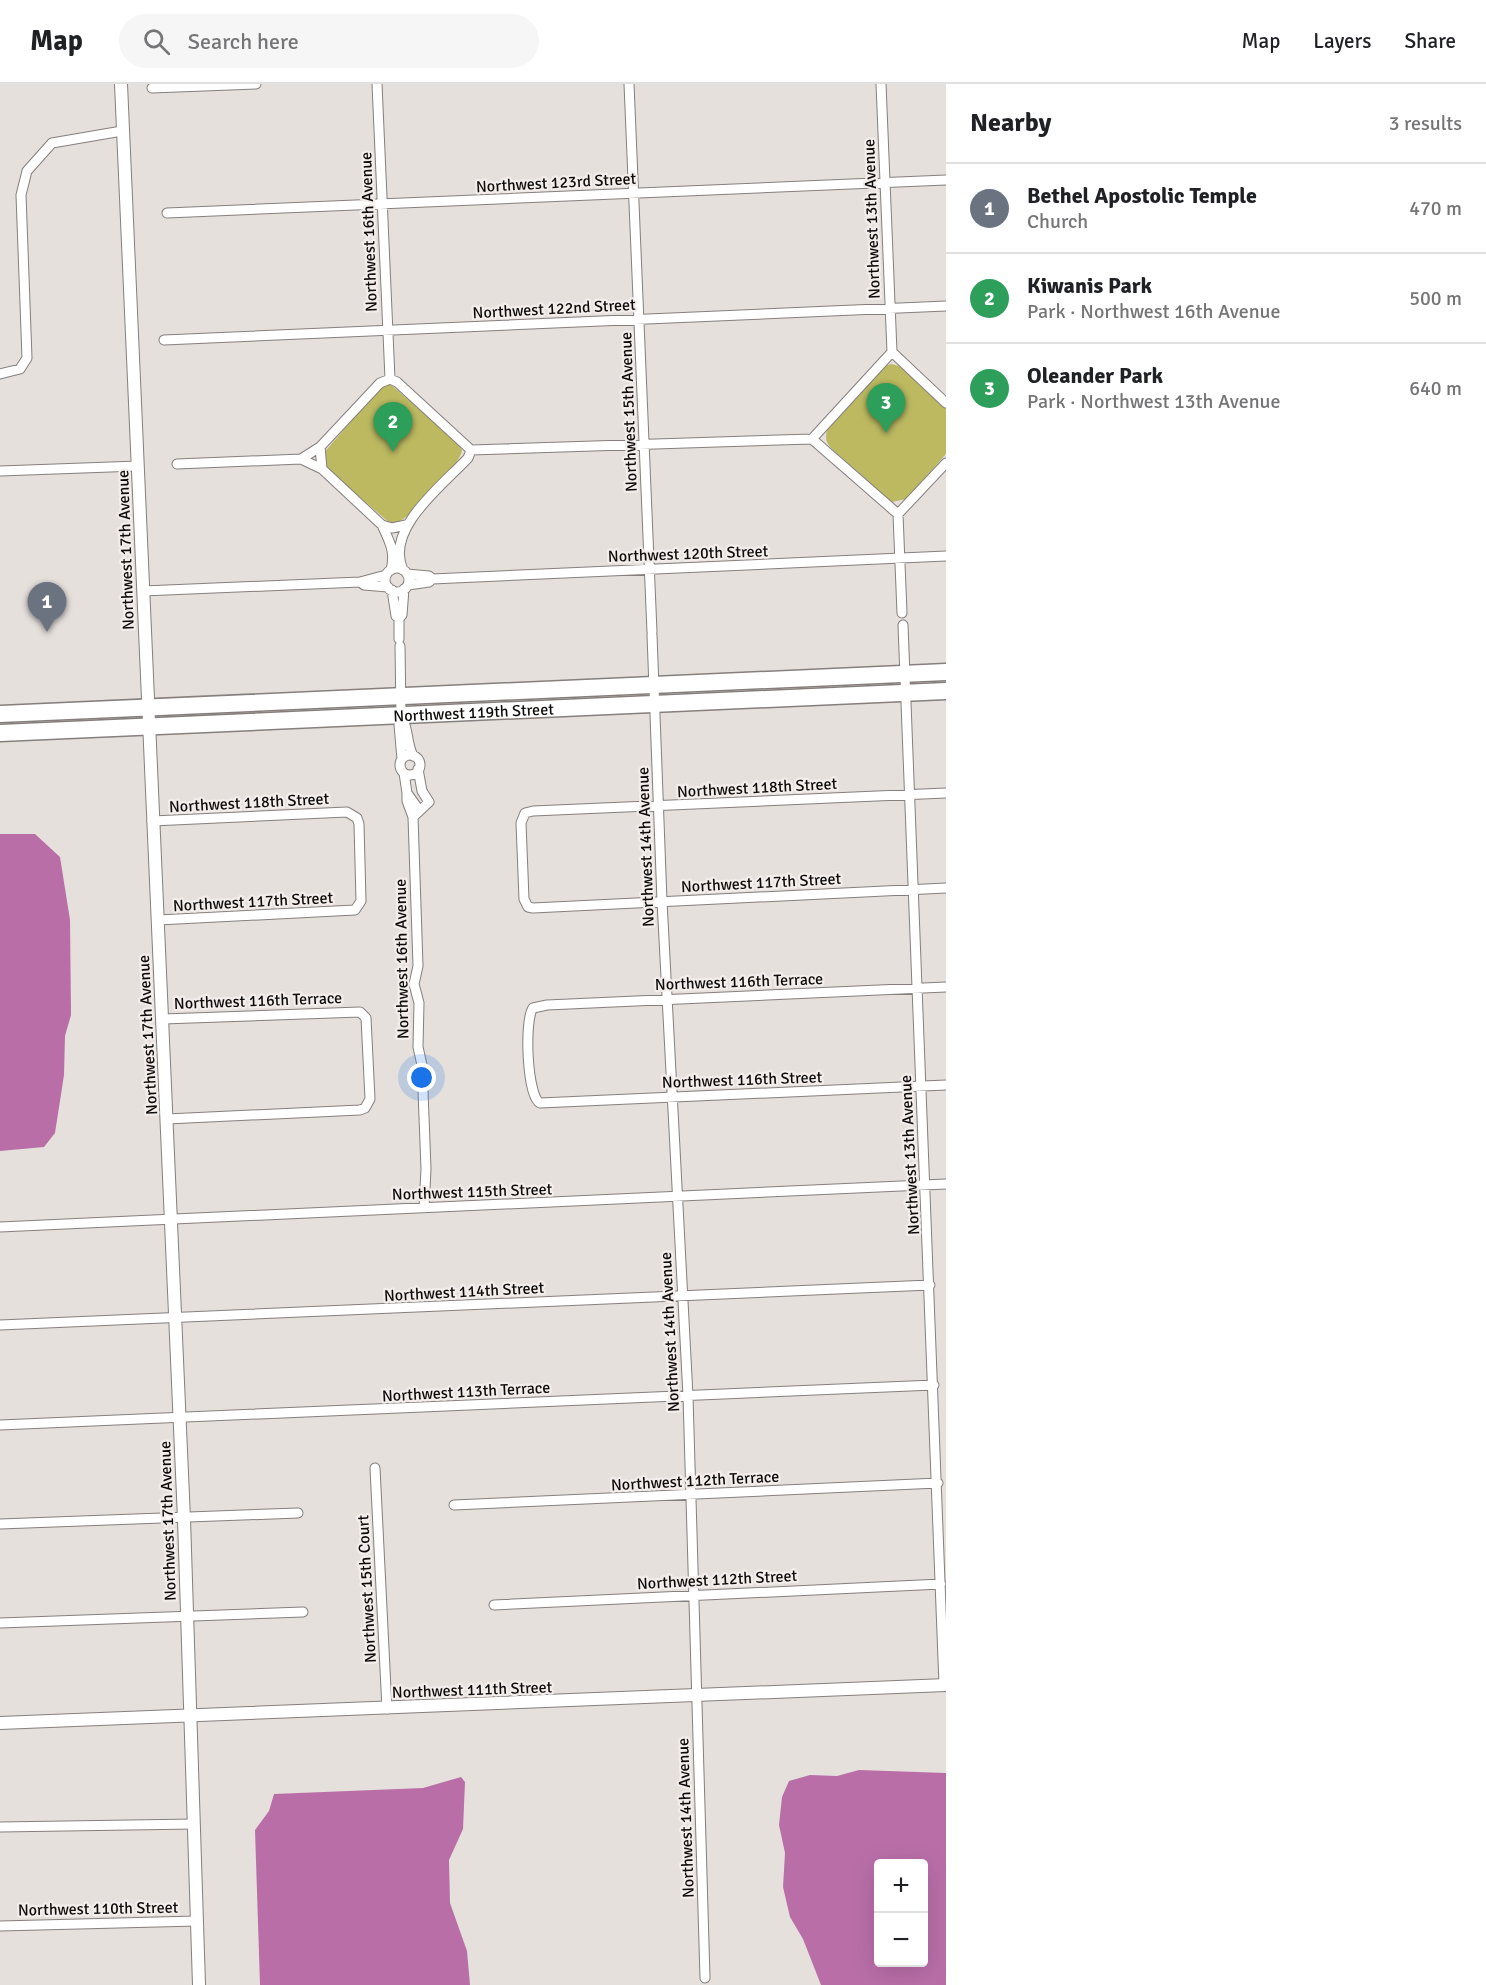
<!DOCTYPE html>
<html lang="en">
<head>
<meta charset="utf-8">
<style>
  body { margin:0; font-family:Signika,sans-serif; background:#f6f6f6; color:#202124 }
  .controls { position:absolute; right:18px; bottom:18px; display:grid; overflow:hidden; border-radius:6px; box-shadow:0 6px 24px #0002 }
  .controls button { width:54px; height:54px; display:grid; place-items:center; padding:0; border:0; border-bottom:2px solid #e0e0e0; background:#fff; color:#202124; font:30px sans-serif }
  .you { position:absolute; left:422px; top:994px; width:21px; height:21px; margin:-15px; border:4px solid #fff; border-radius:50%; background:#1a73e8; box-shadow:0 0 0 9px #1a73e833 }
  .badge { display:grid; place-items:center; width:39px; height:39px; border-radius:50%; background:#216c74; color:#fff; font-size:20px; font-weight:700 }
  .pin { position:absolute; translate:-50% -50px; filter:drop-shadow(0 2px 3px #0008) }
  .pin::after { content:''; position:absolute; top:32px; width:21px; height:18px; background:inherit; clip-path:polygon(0 0,100% 0,50% 100%) }
  .list { margin:0; padding:0; list-style:none }
  h2 { display:flex; justify-content:space-between; align-items:center; height:78px; margin:0; padding:0 24px; font-size:26px }
  h2 small { font-size:20px; font-weight:400; color:#757577 }
  .list li { display:grid; grid-template-columns:39px 1fr auto; gap:18px; align-items:center; box-sizing:border-box; height:90px; padding:0 24px; border-top:2px solid #e0e0e0 }
  .list b { display:block; font-size:22px; white-space:nowrap }
  .list p { margin:0; font-size:20px; white-space:nowrap; color:#757577 }
  .list em { font-size:20px; font-style:normal; color:#757577 }
  .icon { flex:none; width:33px; height:33px; fill:none; stroke:currentColor; stroke-width:2; stroke-linecap:round; stroke-linejoin:round }
  .map { position:relative; flex:none; width:946px; height:1901px; overflow:hidden }
  header { display:flex; align-items:center; gap:36px; box-sizing:border-box; height:84px; padding:0 30px; background:#fff; border-bottom:2px solid #e0e0e0 }
  header strong { font-size:28px }
  nav { display:flex; gap:33px; margin-inline-start:auto; font-size:21px }
  .search { width:420px; height:54px; background:#f6f6f6; display:flex; align-items:center; gap:15px; box-sizing:border-box; padding:0 21px; border-radius:33px; color:#757577; font-size:22px }
  main { display:flex }
  aside { flex:1; background:#fff }
  .map>svg:first-child { display:block }
</style>
</head>
<body>
<header>
<strong>Map</strong>
<div class="search"><svg class="icon" aria-label="search" viewBox="0 0 24 24"><circle cx="10" cy="10" r="6"/><path d="M15 15l6 6"/></svg>Search here</div>
<nav><a>Map</a><a>Layers</a><a>Share</a></nav>
</header>
<main>
<div class="map">
<svg width="946" height="1901" viewBox="0 0 946 1901">
  <rect width="100%" height="100%" fill="#e6e0dd"/>
  <!-- green -->
  <path fill="#bcb961" d="M891,280L899,282L946,323V370L906,415L892,418L833,366C826,359 825,355 827,346L885,282Z
    M389,299L457,358L462,366C461,381 407,439 392,441L326,384L322,371L378,306Z"/>
  <!-- water -->
  <path fill="#b96ea8" fill-rule="evenodd" d="M0,750H35L60,773L70,836L71,931L65,952L64,991L55,1049L44,1063L0,1067Z
    M859,1686L946,1689V1901H821L803,1855L790,1833L783,1803L785,1769L779,1741L782,1713L789,1697L810,1691L837,1692ZM878,1780H924V1878H878Z
    M461,1693L465,1698L463,1745L449,1776L450,1819L467,1867L470,1901H260L255,1746L269,1727L274,1710L423,1704Z"/>
  <g fill="none" stroke-linecap="round" stroke-linejoin="round">
    <defs>
      <path id="street" d="M377,0L390,295
        M629,0L652,548
        M881,0L892,268L946,319
        M152,4L256,0
        M167,129L946,96
        M164,256L946,222
        M0,290L20,285L27,274L21,111L27,87L52,59L122,47
        M812,355L892,268
        M812,355L898,430
        M471,366L812,355
        M301,375L320,363
        M177,380L301,375L322,385
        M0,387L138,382
        M382,441L392,444L406,441
        M385 496a12 12 0 1 1 24 0a12 12 0 1 1-24 0Z
        M391,486C396,467 389,457 382,441L322,385L320,363L380,299L390,295L397,298L471,366
        M403,486C384,445 443,401 468,374L471,366
        M407,490L429,492L432,495L946,472
        M360,498L364,501L388,503
        M408,501L429,498L432,495
        M392,506L396,532L399,534
        M143,507L360,498L386,491
        M902,529L898,430L946,379
        M903,541L944,1601
        M652,551L662,817L688,1312L705,1894
        M399,555V534L402,531L404,505
        M400,562L401,632L399,641L402,675
        M401,632C409,644 406,658 413,672
        M400 681a10 10 0 1 1 20 0a10 10 0 1 1-20 0Z
        M418,685L422,707L429,718L413,733L418,882L414,900L419,919L418,963L422,981L426,1085L424,1124
        M404,689L407,709L419,726
        M407,709V717L413,733
        M946,709L533,727L525,729L521,739L524,815L528,823L533,824L946,804
        M152,737L347,728L357,734L359,740L361,817L355,826L158,836
        M946,903L547,921L533,924C524,936 527,1012 540,1019L946,1001
        M163,935L360,928L366,934L370,1015L365,1024L360,1026L167,1035
        M0,1143L946,1100
        M0,1241L930,1201
        M0,1341L934,1301
        M375,1384L387,1625
        M454,1421L938,1399
        M0,1440L298,1429
        M494,1521L941,1500
        M0,1539L303,1528
        M0,1743L194,1740
        M0,1842L197,1837"/>
      <path id="secondary" d="M121,0L184,1435L199,1901
        M0,1639L946,1601"/>
      <g id="highway">
        <path d="M0,630L946,588"/>
        <path id="s1" d="M0,649L946,607"/>
      </g>
    </defs>
    <!-- street casing -->
    <use href="#street" stroke="#857f7d" stroke-width="11"/>
    <!-- secondary casing -->
    <use href="#secondary" stroke="#857f7d" stroke-width="14"/>
    <!-- highway casing -->
    <use href="#highway" stroke="#857f7d" stroke-width="19"/>
    <!-- street -->
    <use href="#street" stroke="#fff" stroke-width="9"/>
    <!-- secondary -->
    <use href="#secondary" stroke="#fff" stroke-width="12"/>
    <!-- highway -->
    <use href="#highway" stroke="#fff" stroke-width="16"/>
  </g>
  <g text-anchor="middle" stroke-width="4.5" stroke-linejoin="round" paint-order="stroke">
    <!-- street labels -->
    <g font-size="16" fill="#0e0c0b" stroke="#f3edeb">
      <text transform="translate(556 98) rotate(-3)" y="6">Northwest 123rd Street</text>
      <text transform="translate(871 135) rotate(-92)" y="6">Northwest 13th Avenue</text>
      <text transform="translate(368 148) rotate(-92)" y="6">Northwest 16th Avenue</text>
      <text transform="translate(554 224) rotate(-3)" y="6">Northwest 122nd Street</text>
      <text transform="translate(628 328) rotate(-92)" y="6">Northwest 15th Avenue</text>
      <text transform="translate(125 466) rotate(-92)" y="6">Northwest 17th Avenue</text>
      <text transform="translate(688 469) rotate(-2)" y="6">Northwest 120th Street</text>
      <text dy="6" stroke="none"><textPath href="#s1" startOffset="474">Northwest 119th Street</textPath></text>
      <text transform="translate(757 703) rotate(-3)" y="6">Northwest 118th Street</text>
      <text transform="translate(249 718) rotate(-3)" y="6">Northwest 118th Street</text>
      <text transform="translate(645 763) rotate(-92)" y="6">Northwest 14th Avenue</text>
      <text transform="translate(761 798) rotate(-3)" y="6">Northwest 117th Street</text>
      <text transform="translate(253 817) rotate(-3)" y="6">Northwest 117th Street</text>
      <text transform="translate(401 875) rotate(-91)" y="6">Northwest 16th Avenue</text>
      <text transform="translate(739 897) rotate(-2)" y="6">Northwest 116th Terrace</text>
      <text transform="translate(258 916) rotate(-2)" y="6">Northwest 116th Terrace</text>
      <text transform="translate(147 951) rotate(-93)" y="6">Northwest 17th Avenue</text>
      <text transform="translate(742 995) rotate(-2)" y="6">Northwest 116th Street</text>
      <text transform="translate(909 1071) rotate(-93)" y="6">Northwest 13th Avenue</text>
      <text transform="translate(472 1107) rotate(-2)" y="6">Northwest 115th Street</text>
      <text transform="translate(464 1207) rotate(-3)" y="6">Northwest 114th Street</text>
      <text transform="translate(669 1248) rotate(-93)" y="6">Northwest 14th Avenue</text>
      <text transform="translate(466 1307) rotate(-3)" y="6">Northwest 113th Terrace</text>
      <text transform="translate(695 1396) rotate(-3)" y="6">Northwest 112th Terrace</text>
      <text transform="translate(167 1437) rotate(-92)" y="6">Northwest 17th Avenue</text>
      <text transform="translate(717 1495) rotate(-3)" y="6">Northwest 112th Street</text>
      <text transform="translate(366 1505) rotate(-93)" y="6">Northwest 15th Court</text>
      <text transform="translate(472 1605) rotate(-2)" y="6">Northwest 111th Street</text>
      <text transform="translate(685 1734) rotate(-92)" y="6">Northwest 14th Avenue</text>
      <text transform="translate(98 1824) rotate(-1)" y="6">Northwest 110th Street</text>
    </g>
  </g>
</svg>
<div class="controls">
<button>+</button>
<button>−</button>
</div>
<div class="you"></div>
<div class="pin badge" style="left:47px;top:548px;background:#6b7280">1</div>
<div class="pin badge" style="left:393px;top:368px;background:#2e9e5b">2</div>
<div class="pin badge" style="left:886px;top:349px;background:#2e9e5b">3</div>
</div>
<aside>
<h2>Nearby<small>3 results</small></h2>
<ul class="list">
<li><span class="badge" style="background:#6b7280">1</span><div><b>Bethel Apostolic Temple</b><p>Church</p></div><em>470 m</em></li>
<li><span class="badge" style="background:#2e9e5b">2</span><div><b>Kiwanis Park</b><p>Park · Northwest 16th Avenue</p></div><em>500 m</em></li>
<li><span class="badge" style="background:#2e9e5b">3</span><div><b>Oleander Park</b><p>Park · Northwest 13th Avenue</p></div><em>640 m</em></li>
</ul>
</aside>
</main>
</body>
</html>
